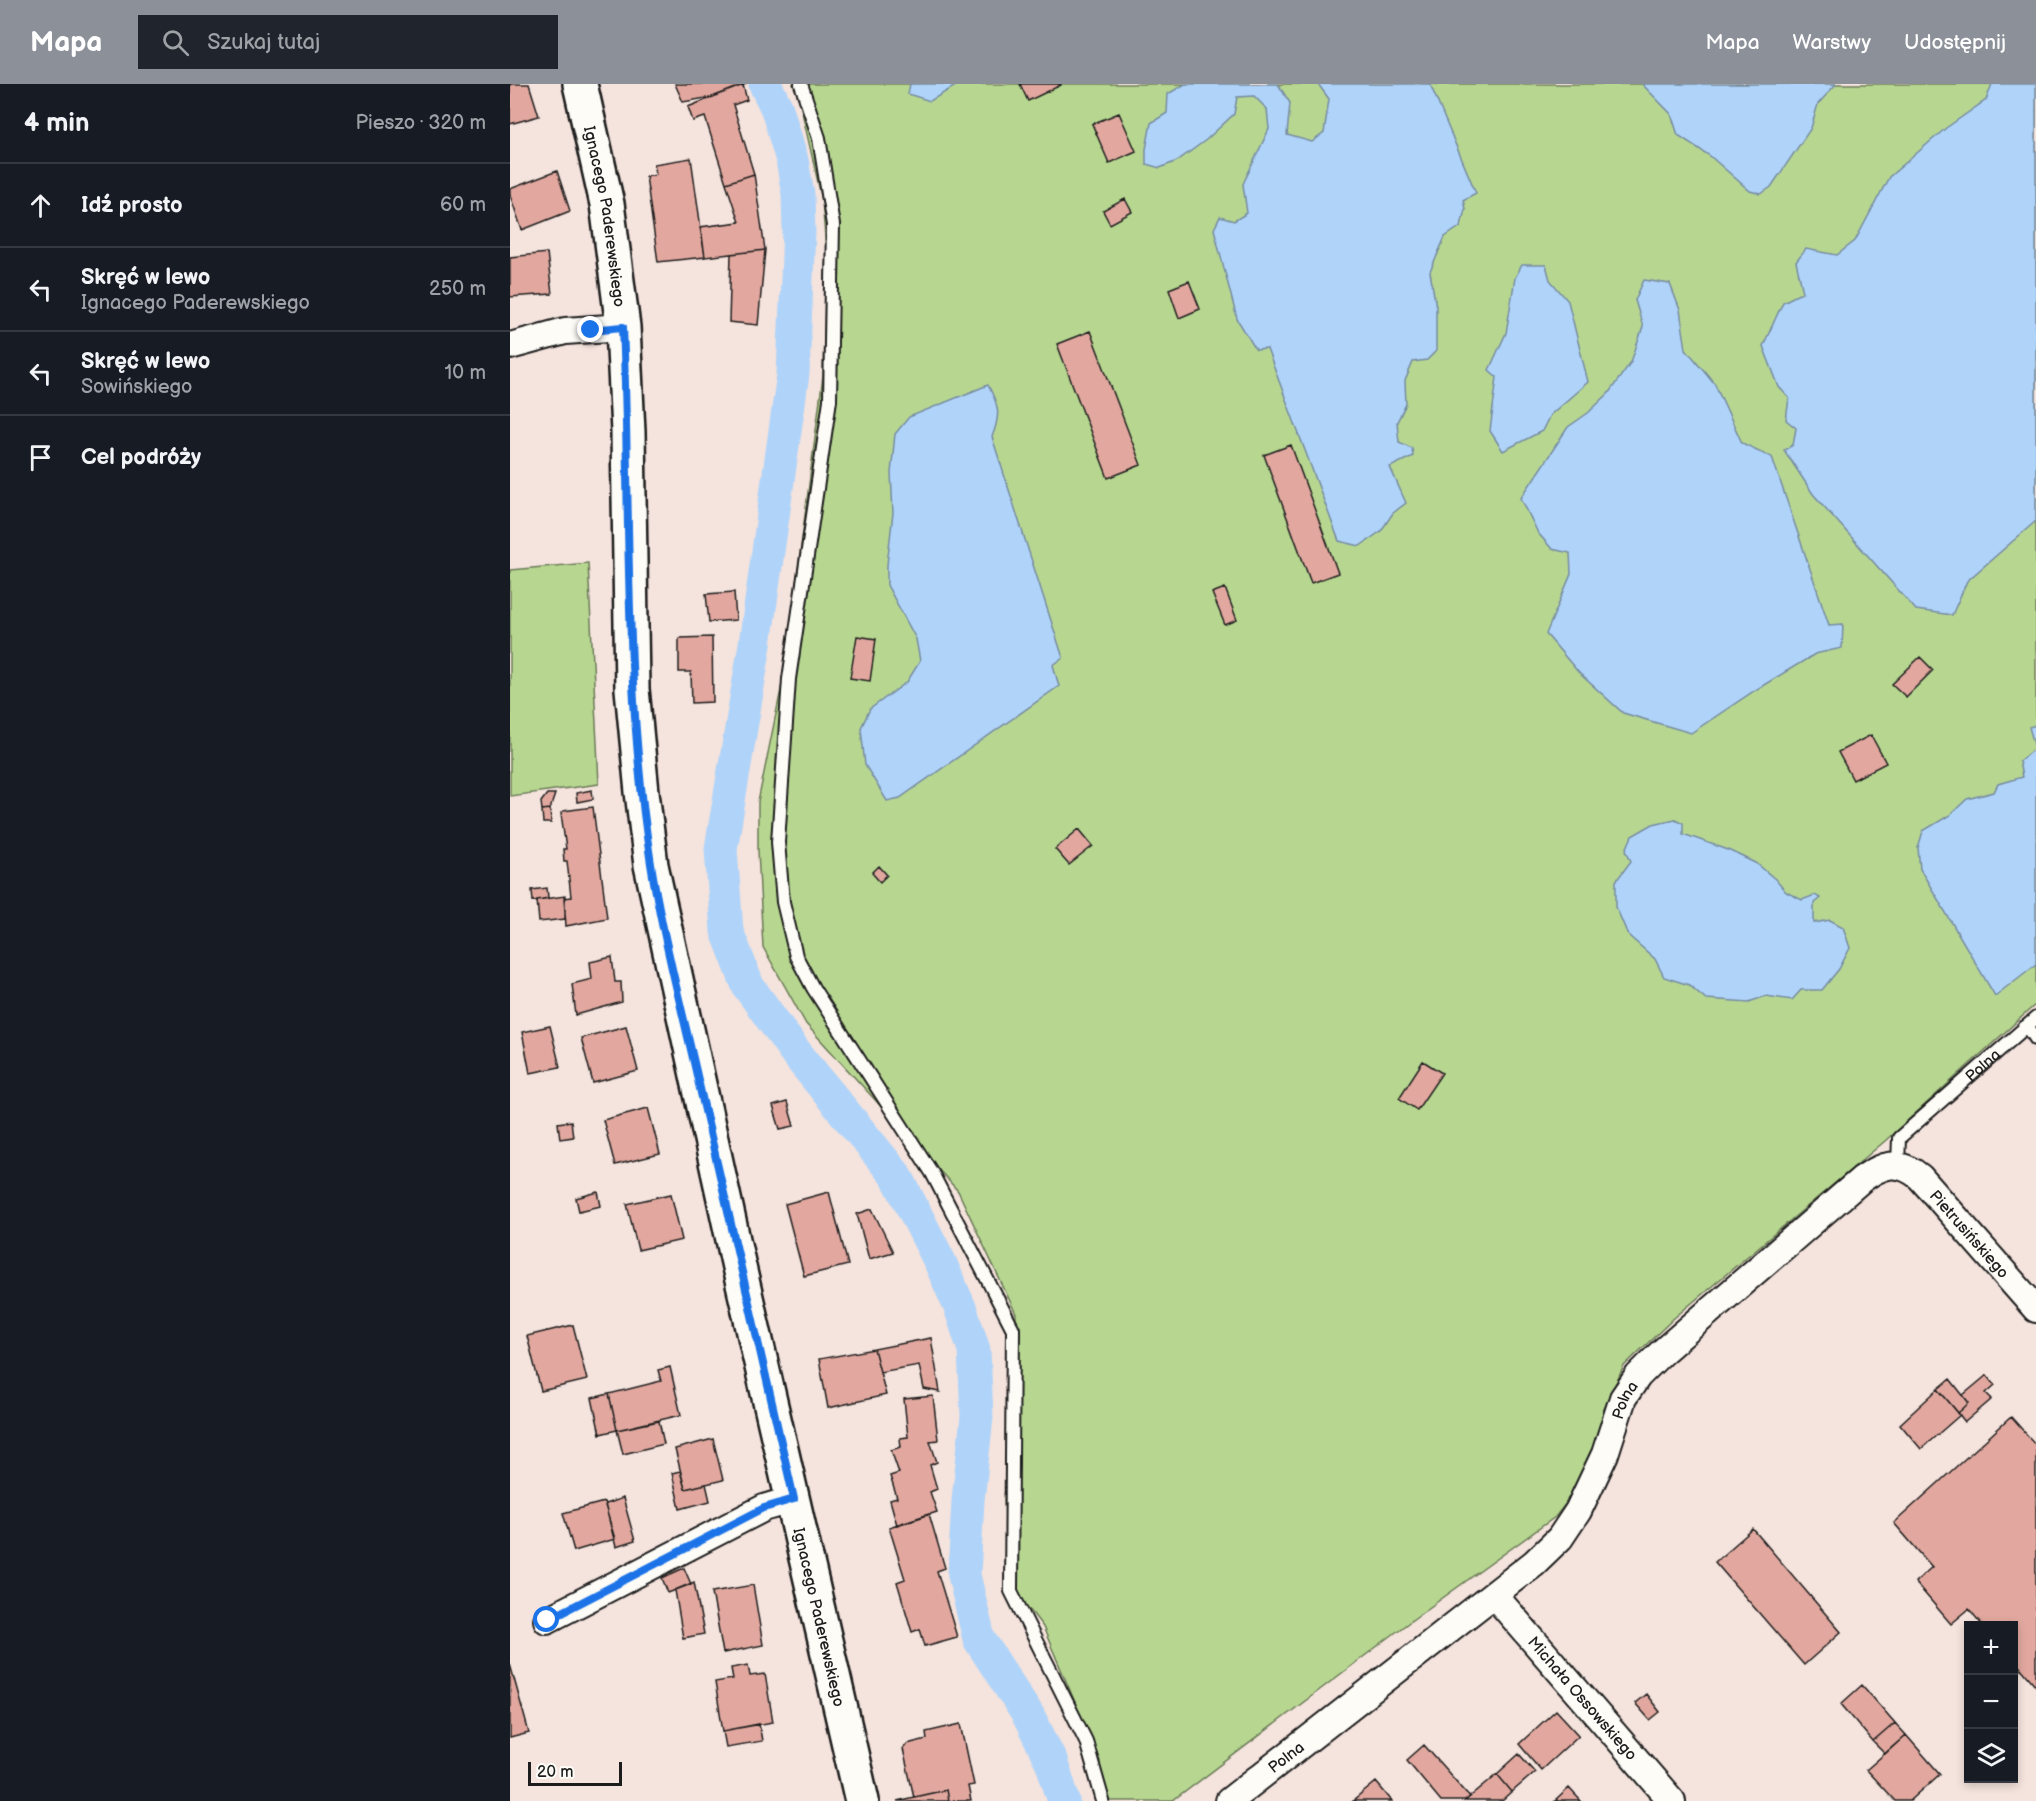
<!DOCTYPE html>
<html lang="pl">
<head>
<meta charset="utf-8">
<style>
  body { margin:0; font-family:"Balsamiq Sans",sans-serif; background:#20242c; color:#f1f3f6 }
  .controls { position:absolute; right:18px; bottom:18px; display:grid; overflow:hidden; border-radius:0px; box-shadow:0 3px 9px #0003 }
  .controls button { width:54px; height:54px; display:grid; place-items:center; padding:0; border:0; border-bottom:2px solid #363941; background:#171b24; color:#f1f3f6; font:30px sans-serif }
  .scale { position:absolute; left:18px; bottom:15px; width:94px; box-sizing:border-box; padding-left:6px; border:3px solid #1c1c1c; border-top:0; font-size:16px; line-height:21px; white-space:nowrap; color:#1c1c1c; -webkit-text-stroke:4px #fdfcf7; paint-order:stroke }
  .stop { position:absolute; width:18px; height:18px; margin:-14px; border:4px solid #1a73e8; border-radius:50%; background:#fff }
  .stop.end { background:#1a73e8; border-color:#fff; box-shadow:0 2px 6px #0008 }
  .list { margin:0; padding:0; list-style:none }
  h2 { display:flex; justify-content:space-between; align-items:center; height:78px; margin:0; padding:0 24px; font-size:26px }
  h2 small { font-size:20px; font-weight:400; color:#9ea1a6 }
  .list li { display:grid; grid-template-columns:39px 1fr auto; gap:18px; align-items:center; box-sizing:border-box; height:84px; padding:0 24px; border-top:2px solid #363941 }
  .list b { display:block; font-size:22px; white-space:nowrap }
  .list p { margin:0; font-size:20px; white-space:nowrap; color:#9ea1a6 }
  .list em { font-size:20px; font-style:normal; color:#9ea1a6 }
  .icon { flex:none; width:33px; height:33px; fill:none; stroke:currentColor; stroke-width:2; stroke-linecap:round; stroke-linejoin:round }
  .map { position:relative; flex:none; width:1526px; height:1717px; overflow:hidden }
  header { display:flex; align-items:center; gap:36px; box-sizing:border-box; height:84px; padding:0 30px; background:#8c9099; color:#fff }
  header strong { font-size:28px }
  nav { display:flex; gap:33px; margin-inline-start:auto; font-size:21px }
  .search { width:420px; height:54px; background:#20242c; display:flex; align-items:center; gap:15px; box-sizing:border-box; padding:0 21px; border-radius:0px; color:#9ea1a6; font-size:22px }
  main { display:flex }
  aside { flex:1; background:#171b24 }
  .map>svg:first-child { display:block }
</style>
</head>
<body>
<header>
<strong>Mapa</strong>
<div class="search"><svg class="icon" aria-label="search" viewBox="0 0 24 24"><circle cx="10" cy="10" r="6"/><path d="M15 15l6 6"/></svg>Szukaj tutaj</div>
<nav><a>Mapa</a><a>Warstwy</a><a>Udostępnij</a></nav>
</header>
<main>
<aside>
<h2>4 min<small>Pieszo · 320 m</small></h2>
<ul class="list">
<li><svg class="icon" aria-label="ahead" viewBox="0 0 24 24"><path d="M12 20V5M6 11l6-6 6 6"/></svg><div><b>Idź prosto</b></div><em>60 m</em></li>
<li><svg class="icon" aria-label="left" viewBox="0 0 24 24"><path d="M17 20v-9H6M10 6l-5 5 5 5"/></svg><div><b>Skręć w lewo</b><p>Ignacego Paderewskiego</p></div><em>250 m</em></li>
<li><svg class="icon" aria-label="left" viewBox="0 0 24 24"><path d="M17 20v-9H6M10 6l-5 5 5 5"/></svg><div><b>Skręć w lewo</b><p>Sowińskiego</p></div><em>10 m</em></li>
<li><svg class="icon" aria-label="arrive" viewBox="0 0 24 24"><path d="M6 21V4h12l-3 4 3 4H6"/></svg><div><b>Cel podróży</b></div></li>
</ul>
</aside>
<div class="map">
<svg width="1526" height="1717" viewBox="0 0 1526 1717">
  <rect width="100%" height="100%" fill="#f5e3dd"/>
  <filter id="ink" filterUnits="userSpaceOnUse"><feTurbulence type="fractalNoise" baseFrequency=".0167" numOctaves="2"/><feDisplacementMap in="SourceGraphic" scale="12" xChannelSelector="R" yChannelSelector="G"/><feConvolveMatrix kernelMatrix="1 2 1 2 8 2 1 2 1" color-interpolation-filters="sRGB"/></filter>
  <g filter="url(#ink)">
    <!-- green -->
    <path fill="#b7d791" stroke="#6a7a56" stroke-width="1.5" d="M283,0H1526V920L1375,1057L1164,1234L1114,1282L1093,1327L1086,1368L1057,1418L1045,1433L902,1536L663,1717H591L590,1677L533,1543L499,1499L494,1415L504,1303L506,1230L448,1107L296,940L253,863L248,766V718L275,586L313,292L316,166L312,116L289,15Z
      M78,479L89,700L0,712V486Z"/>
    <!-- water -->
    <path fill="#b0d4f9" stroke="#758aa1" stroke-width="1.5" d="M400,0H449L420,17L398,10Z
      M675,0H768L780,19L777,51L802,58L814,49L819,15L808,0H920L966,109L953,116L955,125L951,142L935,153L920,188L926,223V267L917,276L903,278L895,297L896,320L887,338L889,358L902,364L903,372L880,383L896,419L883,429L871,447L850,462L829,457L757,265L746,266L727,235L704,145L710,133L724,137L737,129L733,100L759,45L757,25L744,12L727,13L724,30L696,56L667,77L650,84L636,80V65L641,39L657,29L658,10Z
      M1132,0H1326L1308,20L1301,44L1261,103L1251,110L1240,107L1200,72L1168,51L1161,30Z
      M1482,0H1526V437L1457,497L1442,531L1406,526L1303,410L1274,366L1283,361L1286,344L1276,336L1279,314L1269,303L1253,262L1273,218L1293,208L1286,178L1296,165L1327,171L1345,157L1379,93L1436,44L1476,16Z
      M1012,181H1036L1040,196L1058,217L1078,298L1040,331L1032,347L993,367L980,347L987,293L979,286L996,249L1005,194Z
      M1134,196L1160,200L1170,226L1176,265L1205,300L1232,359L1262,373L1319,541L1333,540L1332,564L1305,570L1244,607L1181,649L1113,629L1069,589L1036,550L1061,490L1060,469L1042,465L1028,449L1011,414L1058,343L1078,329L1098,310L1121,278L1133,243L1125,216Z
      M478,301C489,322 491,330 482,353L553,574L543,581L549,602L390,714L377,717L355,681L351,644L360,625L397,598L410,577L406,555L377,501V481L383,429L381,389L385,350L399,333Z
      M1526,641V880L1485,912L1410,785L1408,764L1413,747L1440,731L1457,715L1484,708L1488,700L1512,693L1509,677L1525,664L1519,643Z
      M1165,735L1173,739V750L1221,767L1246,779L1265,795L1276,808L1292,816L1305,811L1310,814L1304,819V839L1320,836L1333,843L1340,864L1329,885L1312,906H1291L1282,916L1256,912L1239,918L1196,915L1179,901L1154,893L1145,875L1118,851L1106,823V797L1121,777L1116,766L1122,752L1143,740Z"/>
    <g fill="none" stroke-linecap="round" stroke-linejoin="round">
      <!-- canal -->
      <path stroke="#b0d4f9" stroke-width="33" d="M255,0L267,25L282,76L288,110L289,147L283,290L245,560L211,765L217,847L238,902L286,969L387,1093L430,1178L451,1226L464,1266L467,1333L458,1416L454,1491L469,1555L518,1631L541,1677L554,1717"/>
    </g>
    <!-- building -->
    <path fill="#e2a89f" stroke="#1c1c1c" stroke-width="1.5" d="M0,0H19L29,32L0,40Z
      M165,0H236L197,15L196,14L173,18Z
      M510,0H551V1L518,17Z
      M233,1L237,16L223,21L244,90L216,99L195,33L183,37L178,23Z
      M609,29L626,67L599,79L582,40Z
      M181,74L195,173L148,178L136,92L146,90L144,80Z
      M47,87L60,127L12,146L0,111V105Z
      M244,90L255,166L195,173L190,143L229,138L216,99Z
      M615,115L622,128L600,140L593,127Z
      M255,166L248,241L219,238L221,170Z
      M37,169L42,210L0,213V173Z
      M679,197L690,225L669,234L659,205Z
      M580,247L631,381L598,394L547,260Z
      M781,361L828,489L801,499L754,371Z
      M715,504L727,536L715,541L702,509Z
      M224,508L226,536L199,538L196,510Z
      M347,552L366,555L360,597L340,594Z
      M202,553L203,618L182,619L181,588H169V554Z
      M1410,573L1423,586L1396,613L1382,600Z
      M1361,651L1376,679L1343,696L1328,668Z
      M82,706L83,715L67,718L66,709Z
      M37,710H45L40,725L32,726L31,718Z
      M83,723L97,834L56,842L54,814L61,813L57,777H54L53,765H56L51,729L53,727Z
      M40,725L41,739H33L32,726Z
      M569,745L583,762L559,781L545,765Z
      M369,782L377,791L370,798L362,789Z
      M37,804L38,814L23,817L22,806Z
      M55,812V835L29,838L27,816Z
      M102,873L105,898H111L112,918L66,931L62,900L82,895L80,878Z
      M40,942L50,983L20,989L12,948Z
      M116,942L128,987L83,999L71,954Z
      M913,977L932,989L907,1026L889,1014Z
      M277,1018L284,1042L270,1045L263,1022Z
      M138,1024L150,1070L105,1081L93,1036Z
      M61,1037L63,1053L50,1055L48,1039Z
      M88,1108L91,1122L69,1127L66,1114Z
      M319,1108L338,1181L294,1192L275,1120Z
      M161,1110L172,1156L128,1166L117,1120Z
      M362,1125L383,1168L359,1175L347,1130Z
      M63,1241L77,1296L31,1307L17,1252Z
      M421,1254L430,1308L414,1305L409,1281L370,1288L364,1265Z
      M364,1265L376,1311L318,1324L309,1275Z
      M160,1283L171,1331L107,1346L99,1310L151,1297L148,1286Z
      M1477,1291L1485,1301L1476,1309L1482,1315L1455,1338L1448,1329L1459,1319L1453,1311Z
      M1440,1295L1459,1319L1448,1329L1428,1305Z
      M1428,1305L1450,1331L1411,1365L1390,1340Z
      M99,1310L107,1346L90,1350L82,1314Z
      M423,1312L428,1356L420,1357L427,1378L420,1381L427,1405L420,1408L427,1428L387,1441L380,1416L387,1414L380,1392L389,1389L381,1366L391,1363L390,1354L398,1353L394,1315Z
      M1501,1333L1526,1361V1602L1504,1576V1542H1473L1459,1525L1441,1540L1405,1498L1422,1483L1384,1439Z
      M149,1337L154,1360L113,1370L107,1346Z
      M203,1355L213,1396L175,1405L165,1365Z
      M170,1387L175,1405L196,1400L200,1417L170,1425L162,1389Z
      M113,1414L125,1457L106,1463L95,1420Z
      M94,1418L105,1455L64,1467L53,1429Z
      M419,1430L435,1484L427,1487L447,1553L415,1562L410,1545L402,1548L387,1498L395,1495L379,1443Z
      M1243,1445L1331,1548L1294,1581L1205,1478Z
      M174,1484L181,1500L158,1509L152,1494Z
      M184,1498L194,1550L173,1554L165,1506Z
      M243,1501L253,1561L213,1569L202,1508Z
      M0,1580L19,1649L0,1654Z
      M238,1581L240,1592L255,1590L263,1638L213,1647L205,1598L223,1595L221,1584Z
      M1352,1601L1385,1639L1363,1658L1331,1620Z
      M1136,1610L1150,1628L1140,1636L1125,1619Z
      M1046,1626L1069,1651L1031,1686L1009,1660Z
      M1385,1639L1396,1651L1375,1670L1363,1658Z
      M249,1640L252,1657L216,1663L213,1647Z
      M451,1640L464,1701L458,1702L461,1717H438L436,1706L404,1713L393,1665L397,1660L417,1655L416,1648Z
      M1396,1651L1430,1690L1400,1717H1385L1356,1686Z
      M914,1661L960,1713L955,1717H931L897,1676Z
      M1009,1670L1025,1688L1002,1708L987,1690Z
      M987,1690L1002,1708L992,1717H955Z
      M866,1698L882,1717H843Z
      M1059,1704L1071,1717H1045Z
      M436,1706L438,1717H387L404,1713Z"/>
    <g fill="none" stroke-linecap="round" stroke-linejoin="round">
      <defs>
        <g id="service">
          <path d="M291,0L309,54L323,141L320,316L279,595L268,758L273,818L286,872L303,904L422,1089L503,1245L501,1507L576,1657L593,1717"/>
          <path d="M1515,943L1520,946L1526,955"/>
          <path id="s1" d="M1388,1081L1389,1054L1526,934"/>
        </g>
        <g id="minor">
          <path d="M0,262L55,247L113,243"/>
          <path id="s2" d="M984,1511L1162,1717"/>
          <path d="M37,1536L254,1424L284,1415"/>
          <path id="s3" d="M719,1717L1024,1479L1050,1454L1068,1427L1095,1370L1113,1314L1128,1292L1151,1269L1352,1095C1373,1080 1388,1075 1410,1093L1526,1225"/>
        </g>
        <g id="secondary">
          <path id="s4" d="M70,0L97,120L113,243L118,348L122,605L132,708L141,781L229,1183L352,1717"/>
        </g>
      </defs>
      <!-- service casing -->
      <use href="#service" stroke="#1c1c1c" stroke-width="16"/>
      <!-- minor casing -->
      <use href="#minor" stroke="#1c1c1c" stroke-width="30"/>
      <!-- secondary casing -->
      <use href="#secondary" stroke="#1c1c1c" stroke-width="38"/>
      <!-- service -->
      <use href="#service" stroke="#fdfcf7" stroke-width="12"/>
      <!-- minor -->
      <use href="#minor" stroke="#fdfcf7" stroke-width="26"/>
      <!-- secondary -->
      <use href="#secondary" stroke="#fdfcf7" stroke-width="33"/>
    </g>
  </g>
  <g fill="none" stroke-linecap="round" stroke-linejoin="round" filter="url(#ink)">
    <!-- route -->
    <path stroke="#1a73e8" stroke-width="8" d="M37,1536L254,1424L284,1415C251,1275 219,1135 188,996C172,925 152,851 141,780C113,602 121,422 113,243L81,246"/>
  </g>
  <g text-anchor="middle" stroke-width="4.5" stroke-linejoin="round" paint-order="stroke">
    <!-- street labels -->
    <g font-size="16" fill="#1c1c1c" stroke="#fdfcf7">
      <text dy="6" stroke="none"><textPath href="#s4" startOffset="135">Ignacego Paderewskiego</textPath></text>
      <text dy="6" stroke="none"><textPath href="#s1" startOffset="138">Polna</textPath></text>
      <text dy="6" stroke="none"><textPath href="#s3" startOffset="1042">Pietrusińskiego</textPath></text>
      <text dy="6" stroke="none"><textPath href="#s3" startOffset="576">Polna</textPath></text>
      <text dy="6" stroke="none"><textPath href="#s4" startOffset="1557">Ignacego Paderewskiego</textPath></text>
      <text dy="6" stroke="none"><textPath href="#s2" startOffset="136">Michała Ossowskiego</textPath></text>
      <text dy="6" stroke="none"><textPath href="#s3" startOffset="72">Polna</textPath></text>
    </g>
  </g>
</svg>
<div class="controls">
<button>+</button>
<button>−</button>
<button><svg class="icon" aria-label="layers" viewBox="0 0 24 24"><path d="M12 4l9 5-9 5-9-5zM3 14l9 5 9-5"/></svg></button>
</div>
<div class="scale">20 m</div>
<div class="stop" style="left:37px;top:1536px"></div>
<div class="stop end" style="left:81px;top:246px"></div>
</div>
</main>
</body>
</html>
